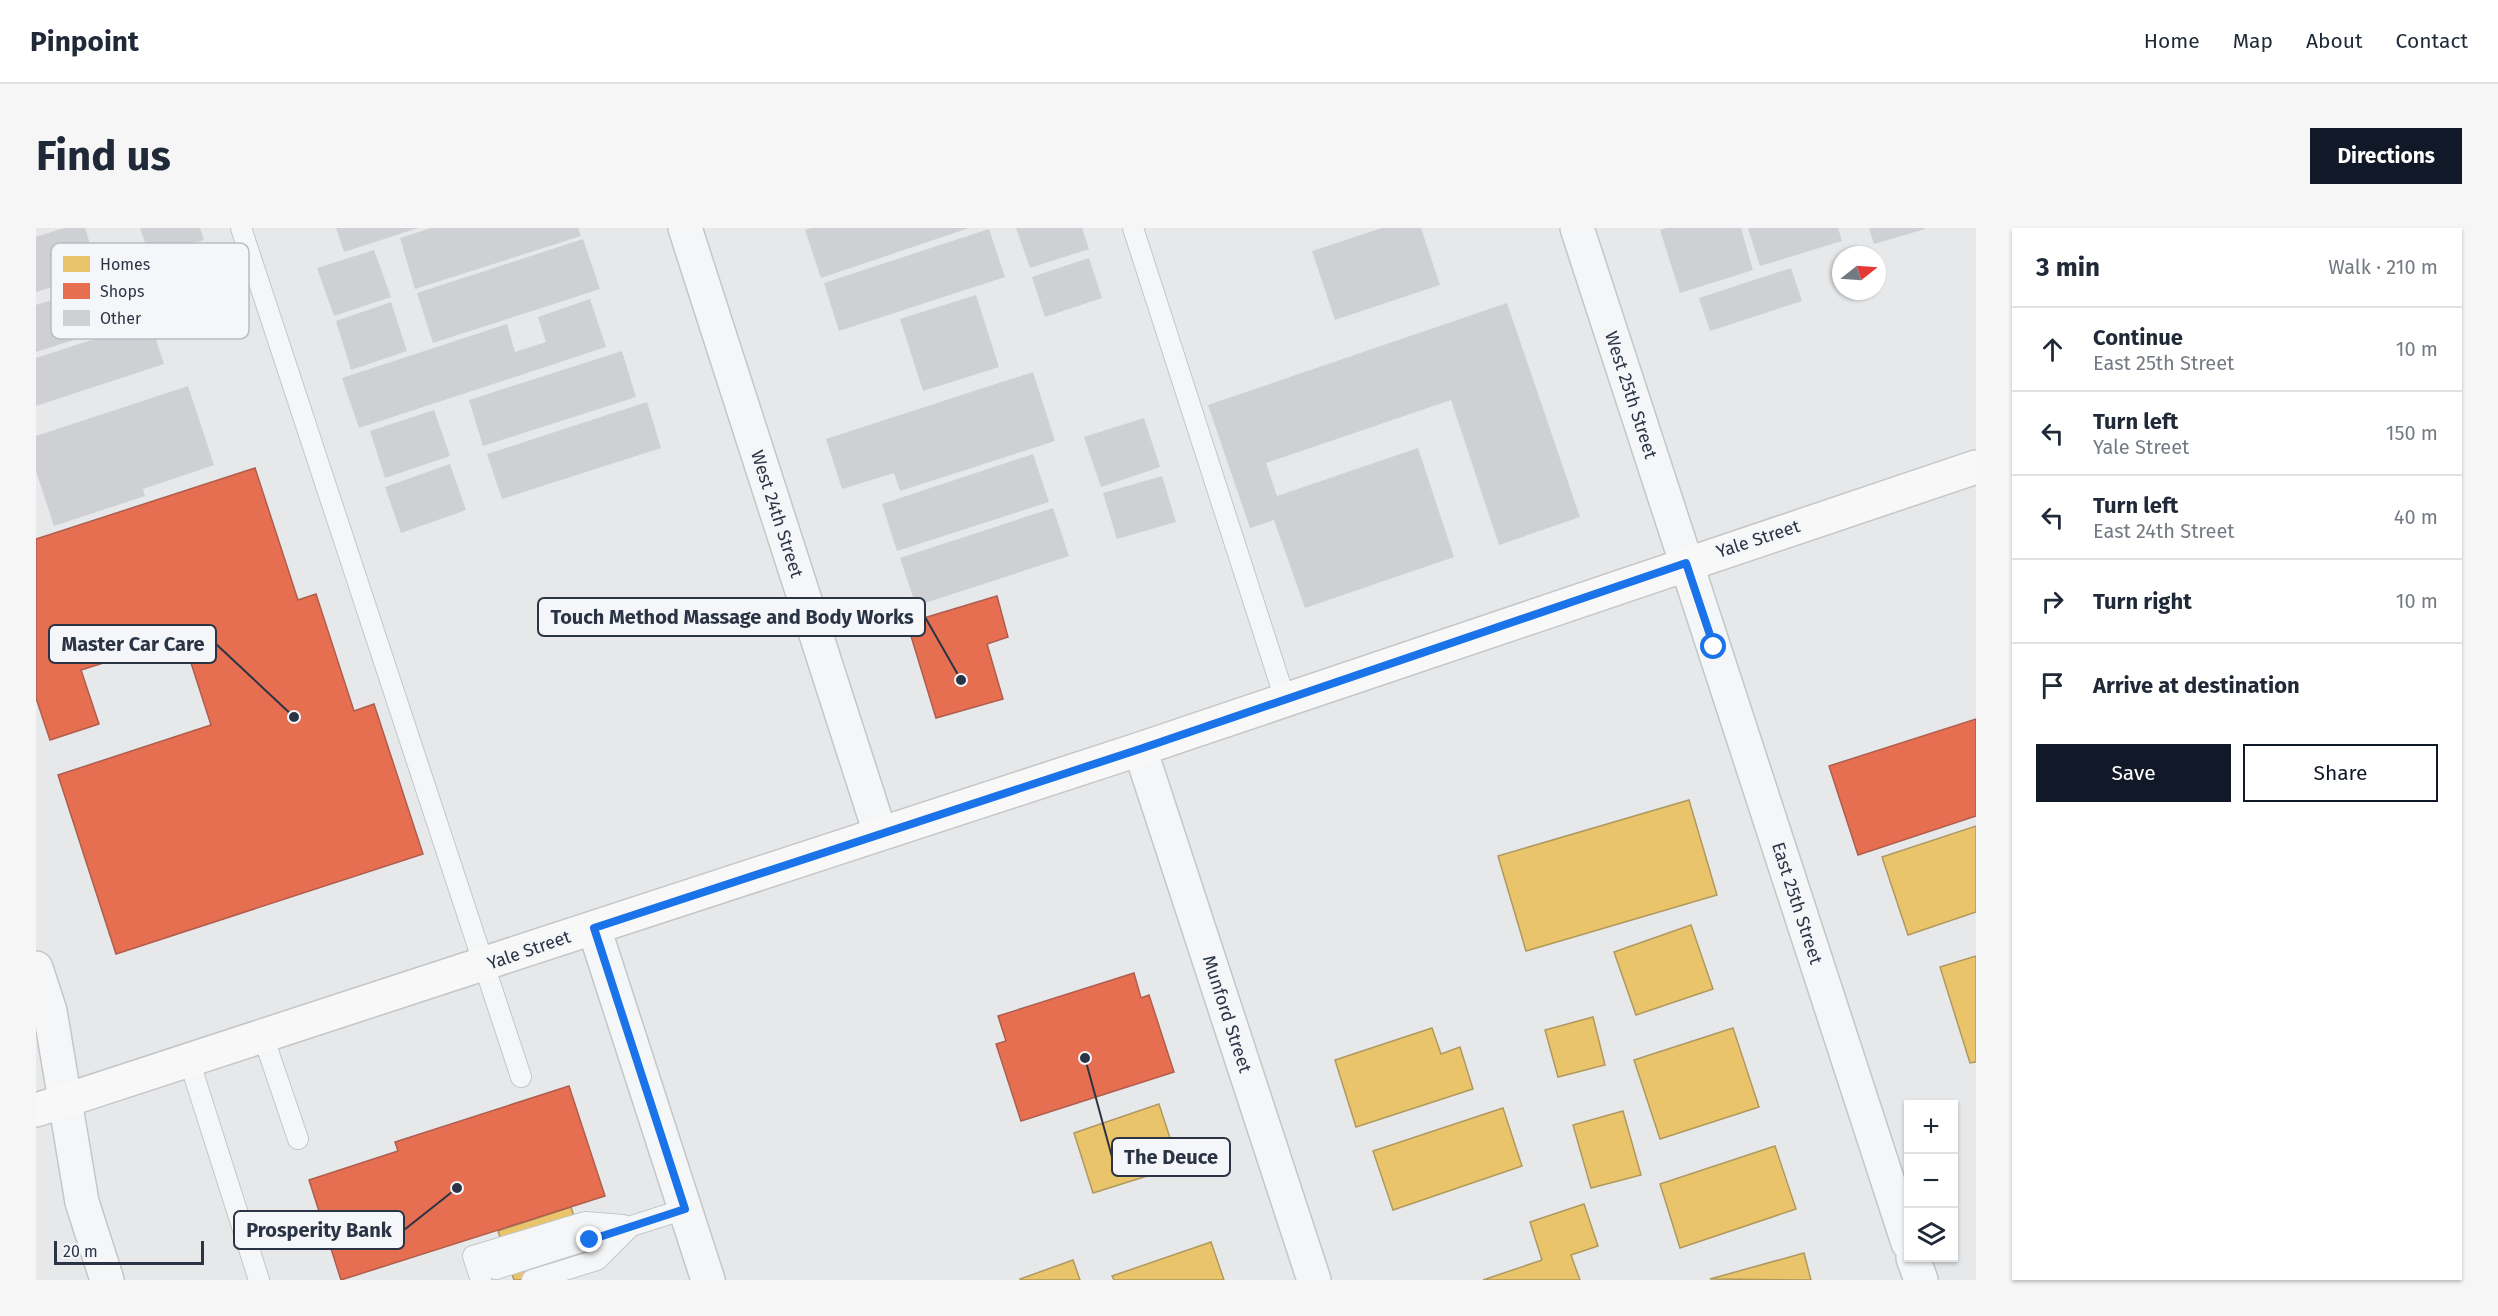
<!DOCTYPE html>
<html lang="en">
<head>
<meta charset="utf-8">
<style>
  body { margin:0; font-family:"Fira Sans",sans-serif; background:#f6f6f7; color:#1f2937 }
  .controls { position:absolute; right:18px; bottom:18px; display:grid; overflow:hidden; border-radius:0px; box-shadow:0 2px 4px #0004 }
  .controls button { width:54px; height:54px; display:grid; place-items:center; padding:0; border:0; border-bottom:2px solid #e0e1e3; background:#fff; color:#1f2937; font:30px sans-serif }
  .compass { position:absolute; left:1796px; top:18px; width:54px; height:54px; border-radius:50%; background:#fff; box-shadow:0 2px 4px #0004; rotate:73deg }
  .scale { position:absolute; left:18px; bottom:15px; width:150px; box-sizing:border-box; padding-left:6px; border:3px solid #2b3445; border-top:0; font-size:16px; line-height:21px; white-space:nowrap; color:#2b3445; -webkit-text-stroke:4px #f4f6f9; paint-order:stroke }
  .stop { position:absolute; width:18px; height:18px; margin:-14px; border:4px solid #1a73e8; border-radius:50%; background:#fff }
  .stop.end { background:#1a73e8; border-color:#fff; box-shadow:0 2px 6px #0008 }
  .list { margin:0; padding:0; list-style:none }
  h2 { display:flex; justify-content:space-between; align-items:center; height:78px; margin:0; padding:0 24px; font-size:26px }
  h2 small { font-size:20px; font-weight:400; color:#747a83 }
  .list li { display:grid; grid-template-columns:39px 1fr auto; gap:18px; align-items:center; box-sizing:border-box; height:84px; padding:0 24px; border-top:2px solid #e0e1e3 }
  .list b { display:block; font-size:22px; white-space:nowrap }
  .list p { margin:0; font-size:20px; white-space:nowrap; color:#747a83 }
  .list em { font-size:20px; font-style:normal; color:#747a83 }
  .actions { display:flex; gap:12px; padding:18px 24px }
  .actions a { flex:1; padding:14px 0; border:2px solid #111827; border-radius:0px; text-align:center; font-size:21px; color:#111827 }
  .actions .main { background:#111827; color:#fff }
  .icon { flex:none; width:33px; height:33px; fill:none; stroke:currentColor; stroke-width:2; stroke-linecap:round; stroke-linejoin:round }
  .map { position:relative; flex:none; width:1940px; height:1052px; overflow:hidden; border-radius:0px }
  header { display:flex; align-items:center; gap:36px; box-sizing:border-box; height:84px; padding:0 30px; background:#fff; border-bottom:2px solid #e0e1e3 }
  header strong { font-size:28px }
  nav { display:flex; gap:33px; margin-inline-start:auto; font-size:21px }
  .intro { display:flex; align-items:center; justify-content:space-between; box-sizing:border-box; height:144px; padding:0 36px }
  h1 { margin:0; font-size:42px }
  .button { padding:15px 27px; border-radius:0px; background:#111827; color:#fff; font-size:21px; font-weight:700 }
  main { display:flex; gap:36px; padding:0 36px }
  aside { flex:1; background:#fff; border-radius:0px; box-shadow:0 2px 4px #0004 }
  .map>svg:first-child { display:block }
</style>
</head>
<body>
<header>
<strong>Pinpoint</strong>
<nav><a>Home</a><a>Map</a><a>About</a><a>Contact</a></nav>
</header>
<div class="intro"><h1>Find us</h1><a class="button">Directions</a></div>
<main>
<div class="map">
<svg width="1940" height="1052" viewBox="0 0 1940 1052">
  <rect width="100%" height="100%" fill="#e6e8ea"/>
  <!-- homes -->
  <path fill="#e9c46a" stroke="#b0995f" stroke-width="1.5" d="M1653,572L1681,667L1490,723L1462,628Z
    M1940,598V684L1872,707L1846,629Z
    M1655,697L1677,761L1600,787L1578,724Z
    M1940,728V834L1934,835L1904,739Z
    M1557,789L1569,837L1522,849L1509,802Z
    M1396,800L1405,826L1424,819L1437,861L1320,899L1299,832Z
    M1697,800L1723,879L1624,911L1598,832Z
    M1123,876L1143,938L1057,965L1038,905Z
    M1467,880L1486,938L1357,982L1337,923Z
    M1587,883L1605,947L1555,960L1537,897Z
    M1739,918L1760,981L1644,1020L1624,956Z
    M1548,976L1562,1018L1535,1027L1544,1052H1447L1506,1032L1494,994Z
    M535,979L554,1038L513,1052H478L462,1003Z
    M1175,1014L1188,1052H1078L1076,1048Z
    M1768,1025L1775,1052L1674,1051Z
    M1037,1032L1044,1052H985L984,1051Z"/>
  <!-- shops -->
  <path fill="#e76f51" stroke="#af5d4d" stroke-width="1.5" d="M219,240L262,372L280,366L318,483L338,476L387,626L80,726L22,547L175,497L147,410L45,442L63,496L14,512L0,470V311Z
    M961,368L972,409L951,416L967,471L900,490L871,395Z
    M1940,491V588L1822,627L1793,538Z
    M1098,745L1105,770L1113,767L1138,844L985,893L960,816L970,813L962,788Z
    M533,858L569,968L305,1052L273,952L362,923L359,914Z"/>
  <!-- building -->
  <path fill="#ced0d3" d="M28,0H49L63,44L0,64V9Z
    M104,0H164L168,12L114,29Z
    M300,0H382L308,24Z
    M395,0H542L545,8L379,61L364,10Z
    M775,0H933L785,50L769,2Z
    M980,0H1046L1053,21L994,40Z
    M1346,0H1385L1404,57L1299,92L1276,23Z
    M1631,0H1705L1717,42L1644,65L1624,2Z
    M1712,0H1802L1806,13L1724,38Z
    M1833,0H1889V1L1838,16Z
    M953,1L969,49L803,103L788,55Z
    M547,11L564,61L397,115L381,65Z
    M338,22L355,69L298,88L281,40Z
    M1053,30L1066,70L1009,89L996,49Z
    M1755,40L1766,73L1674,103L1663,70Z
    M98,45L112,88L0,124V77Z
    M940,67L963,139L887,163L864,91Z
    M554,71L570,119L323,200L306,150L471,96L479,124L510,114L502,89Z
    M355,74L371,123L315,142L300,93Z
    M1471,75L1544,289L1463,317L1415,172L1230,235L1241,268L1382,220L1418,329L1269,380L1238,292L1214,300L1172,177Z
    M114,93L128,136L0,178V130Z
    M586,123L600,169L447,218L433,172Z
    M997,144L1019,213L864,263L858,245L806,261L790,211Z
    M152,158L178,237L107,261L109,268L18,298L0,243V208Z
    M611,174L625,220L466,271L451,226Z
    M398,182L414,228L349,250L334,203Z
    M1108,190L1124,239L1065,259L1048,209Z
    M997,226L1013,274L861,323L846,276Z
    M414,236L430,282L365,305L349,259Z
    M1126,248L1140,294L1081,311L1067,265Z
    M1017,280L1033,328L880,378L864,330Z"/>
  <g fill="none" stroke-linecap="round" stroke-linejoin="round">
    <defs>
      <path id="service" d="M205,0L485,849
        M1097,0L1249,471
        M227,808L262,911
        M153,832L223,1052
        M437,1028L460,1041L649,981
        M437,1028L549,994L587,997
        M437,1028L445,1052
        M496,1052L561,1032L592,1001"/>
      <path id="minor" d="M1541,0L1872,1015
        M1104,521L1278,1052
        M558,700L672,1052
        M0,740L14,783L46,974L71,1052
        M1877,1030L1885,1052"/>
      <path id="tertiary" d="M649,0L844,605"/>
      <path id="secondary" d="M0,882L1104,521L1940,239"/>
    </defs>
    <!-- service casing -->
    <use href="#service" stroke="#c4c6c8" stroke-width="22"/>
    <!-- minor casing -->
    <use href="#minor" stroke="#c4c6c8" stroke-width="36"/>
    <!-- tertiary casing -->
    <use href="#tertiary" stroke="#c4c6c8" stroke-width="36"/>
    <!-- secondary casing -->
    <use href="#secondary" stroke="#c4c6c8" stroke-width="36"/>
    <!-- service -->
    <use href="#service" stroke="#f5f6f7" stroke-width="20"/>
    <!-- minor -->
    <use href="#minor" stroke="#f5f6f7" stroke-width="33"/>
    <!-- tertiary -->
    <use href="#tertiary" stroke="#f5f6f7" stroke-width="33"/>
    <!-- secondary -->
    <use href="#secondary" stroke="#f8f8f8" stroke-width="33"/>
  </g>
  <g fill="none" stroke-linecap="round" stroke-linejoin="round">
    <!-- route -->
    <path stroke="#1a73e8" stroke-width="8" d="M554,1012L649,981L558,700L1104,521L1650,335L1678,419"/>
  </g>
  <g text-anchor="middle" stroke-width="6" stroke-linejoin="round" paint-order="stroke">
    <!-- street labels -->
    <g font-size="18" fill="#2b3445" stroke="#f4f6f9">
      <text transform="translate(1595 167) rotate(72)" y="6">West 25th Street</text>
      <text transform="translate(741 286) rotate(72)" y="6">West 24th Street</text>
      <text transform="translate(1722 311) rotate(-18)" y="6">Yale Street</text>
      <text transform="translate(1761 675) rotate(72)" y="6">East 25th Street</text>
      <text transform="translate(493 722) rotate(-19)" y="6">Yale Street</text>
      <text transform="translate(1191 786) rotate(72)" y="6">Munford Street</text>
    </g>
  </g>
  <!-- legend -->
  <rect x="15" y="15" width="198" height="96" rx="9" fill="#f4f6f9" stroke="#b8bcc3" stroke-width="1.5"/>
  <rect x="27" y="28" width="27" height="16" fill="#e9c46a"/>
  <rect x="27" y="55" width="27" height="16" fill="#e76f51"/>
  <rect x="27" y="82" width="27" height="16" fill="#ced0d3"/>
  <g font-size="16" fill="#2b3445">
    <text x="64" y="42">Homes</text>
    <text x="64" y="69">Shops</text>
    <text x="64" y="96">Other</text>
  </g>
  <!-- callouts -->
  <path fill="none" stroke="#2b3445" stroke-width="2" d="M925 452L889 389M258 489L180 416M1049 830L1076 929M421 960L368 1002"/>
  <g fill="#2b3445" stroke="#f4f6f9" stroke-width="2">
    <circle cx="925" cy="452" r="6"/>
    <circle cx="258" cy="489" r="6"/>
    <circle cx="1049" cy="830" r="6"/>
    <circle cx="421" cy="960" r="6"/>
  </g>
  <g fill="#f4f6f9" stroke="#2b3445" stroke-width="2">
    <rect x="502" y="370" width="387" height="38" rx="6"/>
    <rect x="13" y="397" width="167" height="38" rx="6"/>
    <rect x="1076" y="910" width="118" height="38" rx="6"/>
    <rect x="198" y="983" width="170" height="38" rx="6"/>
  </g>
  <g font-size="20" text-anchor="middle" font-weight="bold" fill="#2b3445">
    <text x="696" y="396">Touch Method Massage and Body Works</text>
    <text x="97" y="423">Master Car Care</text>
    <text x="1135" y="936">The Deuce</text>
    <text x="283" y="1009">Prosperity Bank</text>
  </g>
</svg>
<div class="controls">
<button>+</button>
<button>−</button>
<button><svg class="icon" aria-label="layers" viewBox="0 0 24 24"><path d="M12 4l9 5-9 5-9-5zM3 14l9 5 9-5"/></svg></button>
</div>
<svg class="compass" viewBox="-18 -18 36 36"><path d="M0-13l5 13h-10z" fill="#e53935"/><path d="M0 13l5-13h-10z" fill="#747a83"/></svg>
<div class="scale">20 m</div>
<div class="stop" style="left:1678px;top:419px"></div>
<div class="stop end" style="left:554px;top:1012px"></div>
</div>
<aside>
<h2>3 min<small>Walk · 210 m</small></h2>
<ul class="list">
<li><svg class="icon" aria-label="ahead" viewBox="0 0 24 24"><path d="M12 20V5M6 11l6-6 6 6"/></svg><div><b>Continue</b><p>East 25th Street</p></div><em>10 m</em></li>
<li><svg class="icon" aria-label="left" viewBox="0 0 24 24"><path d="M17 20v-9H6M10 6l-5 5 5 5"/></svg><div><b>Turn left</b><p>Yale Street</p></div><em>150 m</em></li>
<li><svg class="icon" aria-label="left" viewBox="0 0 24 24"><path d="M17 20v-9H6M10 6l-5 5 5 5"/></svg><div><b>Turn left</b><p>East 24th Street</p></div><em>40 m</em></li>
<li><svg class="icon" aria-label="right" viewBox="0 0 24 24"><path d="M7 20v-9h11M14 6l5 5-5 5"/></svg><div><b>Turn right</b></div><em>10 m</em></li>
<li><svg class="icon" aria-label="arrive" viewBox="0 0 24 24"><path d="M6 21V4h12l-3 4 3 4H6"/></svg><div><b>Arrive at destination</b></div></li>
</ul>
<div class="actions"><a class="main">Save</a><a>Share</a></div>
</aside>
</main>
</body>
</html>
